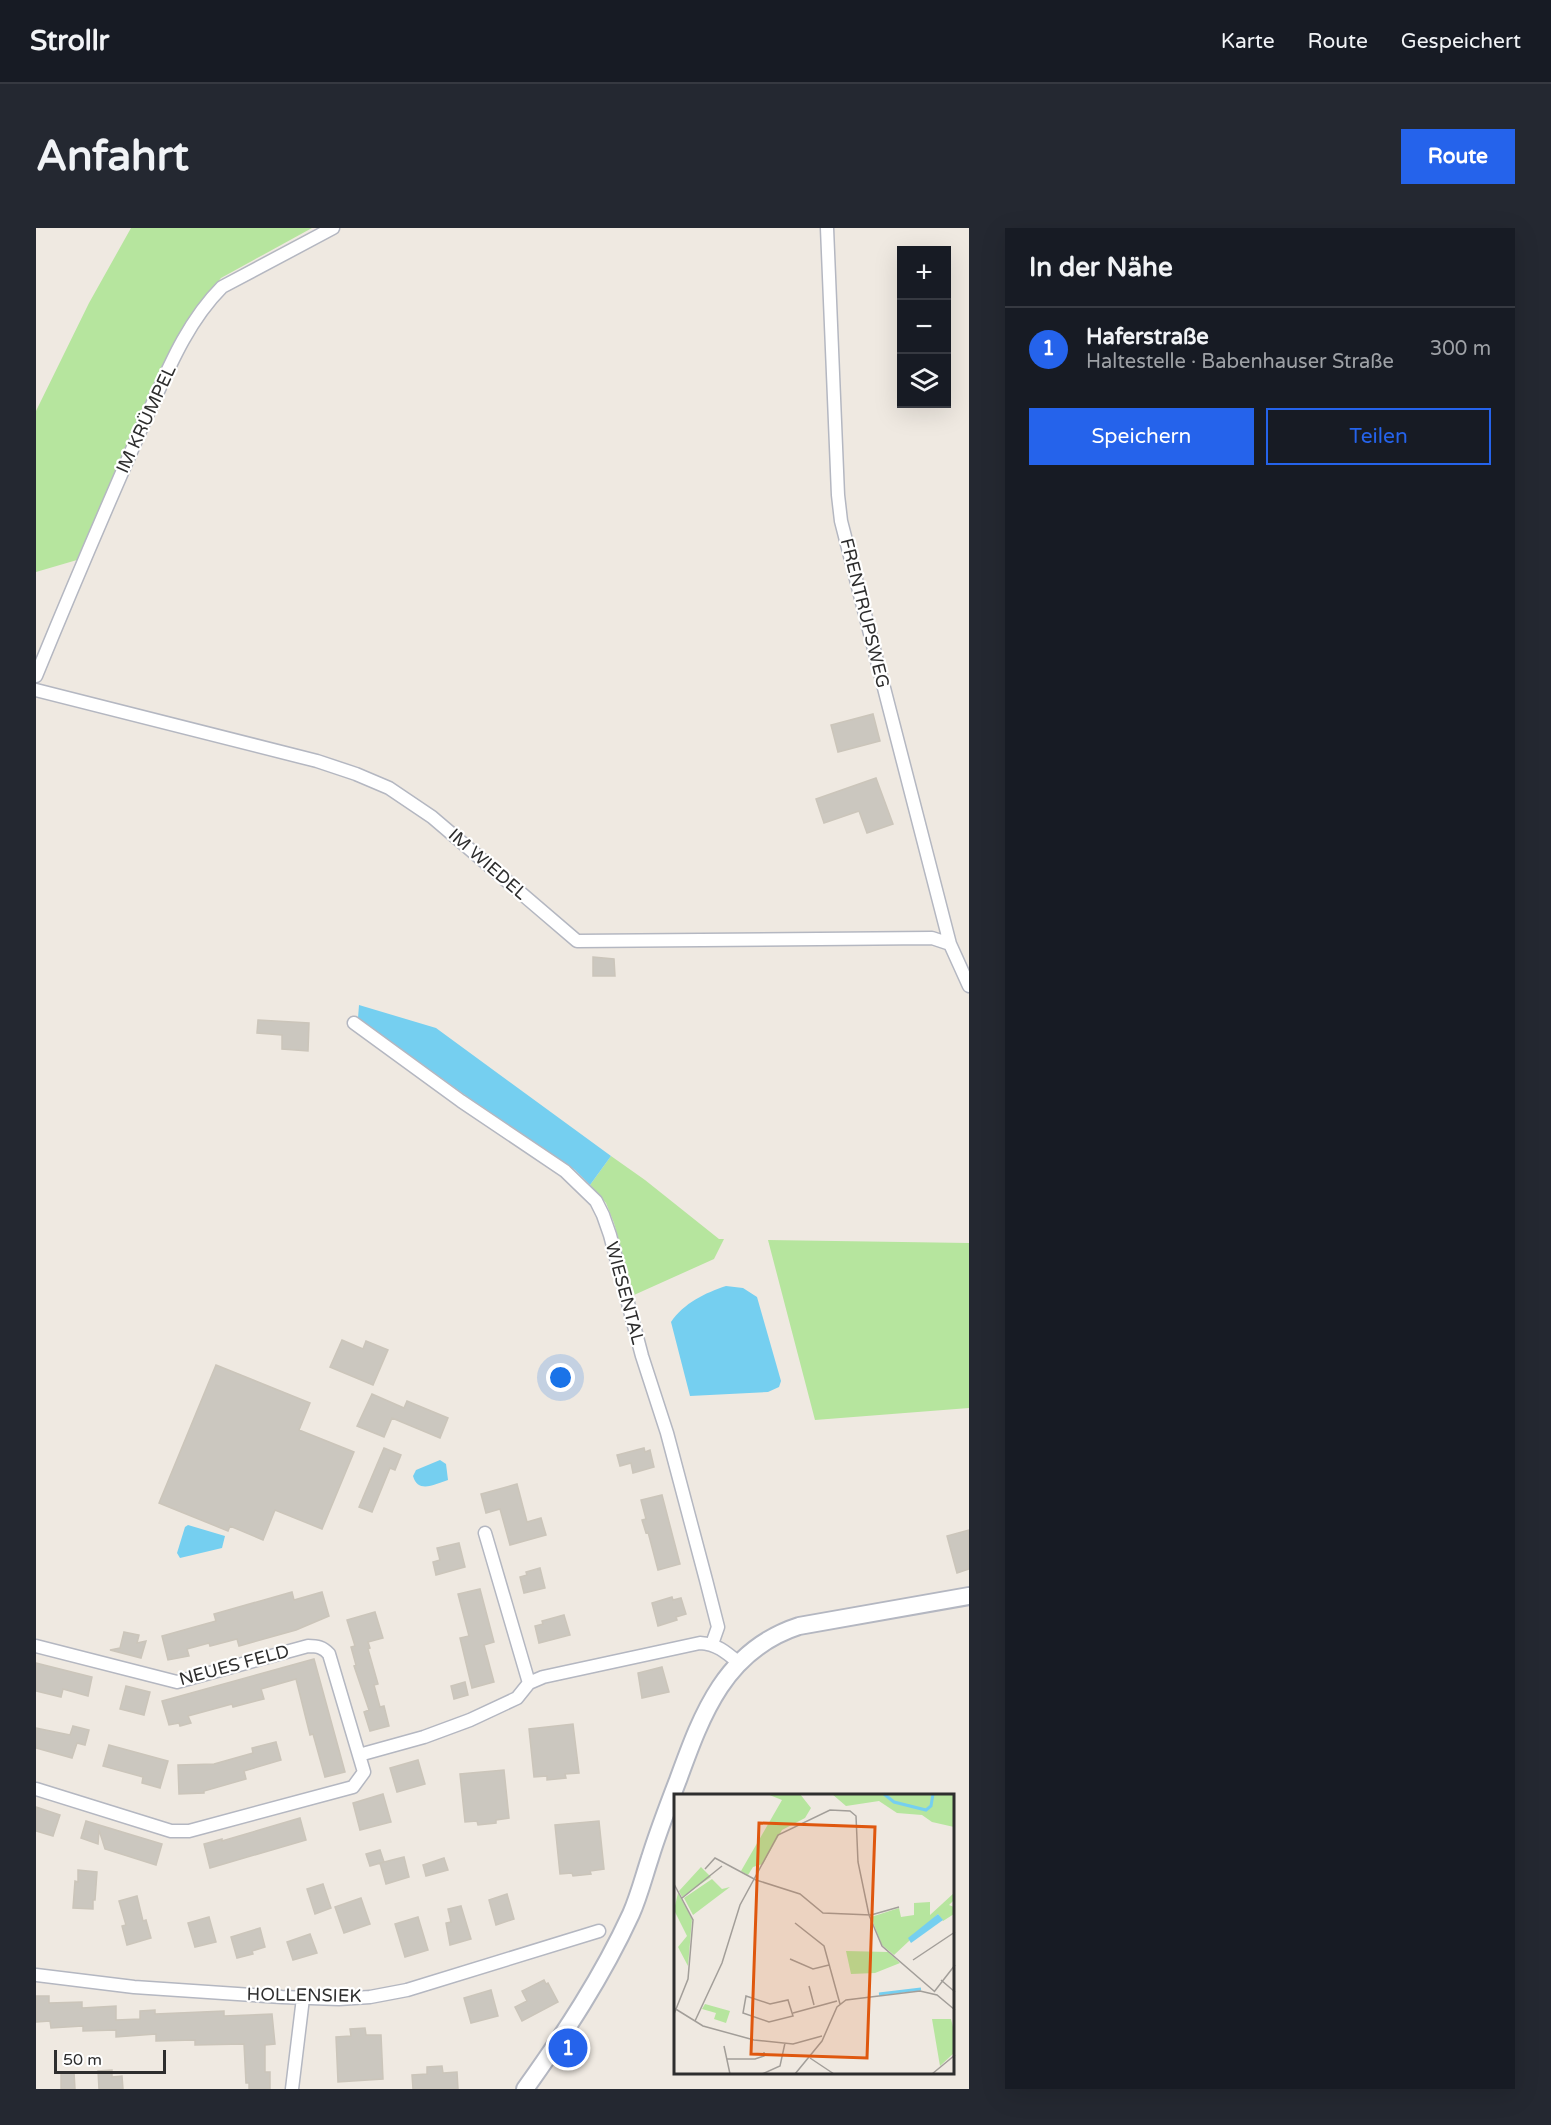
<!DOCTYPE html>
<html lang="de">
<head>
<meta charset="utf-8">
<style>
  body { margin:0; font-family:"Varela Round",sans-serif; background:#242831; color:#f1f3f6 }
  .controls { position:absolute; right:18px; top:18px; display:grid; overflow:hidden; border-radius:0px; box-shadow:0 6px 24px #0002 }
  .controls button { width:54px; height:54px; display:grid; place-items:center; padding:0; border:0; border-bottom:2px solid #363941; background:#171b24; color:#f1f3f6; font:30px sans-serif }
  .scale { position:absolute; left:18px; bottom:15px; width:112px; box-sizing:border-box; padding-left:6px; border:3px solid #2e2e2e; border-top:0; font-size:16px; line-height:21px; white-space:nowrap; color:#2e2e2e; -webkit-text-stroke:4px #fff; paint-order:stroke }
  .you { position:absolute; left:525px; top:1150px; width:21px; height:21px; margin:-15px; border:4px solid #fff; border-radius:50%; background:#1a73e8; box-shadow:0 0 0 9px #1a73e833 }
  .badge { display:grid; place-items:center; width:39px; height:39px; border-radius:50%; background:#2563eb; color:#fff; font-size:20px; font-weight:700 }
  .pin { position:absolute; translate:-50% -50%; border:3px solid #fff; box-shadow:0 2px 6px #0006 }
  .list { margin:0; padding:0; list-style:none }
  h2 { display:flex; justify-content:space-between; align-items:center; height:78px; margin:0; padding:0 24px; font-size:26px }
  h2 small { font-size:20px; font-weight:400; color:#9ea1a6 }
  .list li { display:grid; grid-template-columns:39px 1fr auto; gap:18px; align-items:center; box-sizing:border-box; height:84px; padding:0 24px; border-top:2px solid #363941 }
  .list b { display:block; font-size:22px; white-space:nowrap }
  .list p { margin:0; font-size:20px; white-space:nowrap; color:#9ea1a6 }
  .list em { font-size:20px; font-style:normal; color:#9ea1a6 }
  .actions { display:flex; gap:12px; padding:18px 24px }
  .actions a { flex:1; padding:14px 0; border:2px solid #2563eb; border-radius:0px; text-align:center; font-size:21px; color:#2563eb }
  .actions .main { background:#2563eb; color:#fff }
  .icon { flex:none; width:33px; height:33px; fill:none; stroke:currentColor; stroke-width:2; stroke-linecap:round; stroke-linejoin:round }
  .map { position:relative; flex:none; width:933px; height:1861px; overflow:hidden; border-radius:0px }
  header { display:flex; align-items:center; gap:36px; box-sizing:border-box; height:84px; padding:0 30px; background:#171b24; border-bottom:2px solid #363941 }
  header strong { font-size:28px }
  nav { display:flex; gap:33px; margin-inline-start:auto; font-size:21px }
  .intro { display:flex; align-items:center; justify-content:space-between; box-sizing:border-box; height:144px; padding:0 36px }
  h1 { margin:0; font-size:42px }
  .button { padding:15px 27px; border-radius:0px; background:#2563eb; color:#fff; font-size:21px; font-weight:700 }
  main { display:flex; gap:36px; padding:0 36px }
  aside { flex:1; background:#171b24; border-radius:0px; box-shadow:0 6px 24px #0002 }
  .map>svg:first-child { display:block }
</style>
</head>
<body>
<header>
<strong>Strollr</strong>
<nav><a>Karte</a><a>Route</a><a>Gespeichert</a></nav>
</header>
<div class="intro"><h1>Anfahrt</h1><a class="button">Route</a></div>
<main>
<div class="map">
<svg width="933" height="1861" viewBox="0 0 933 1861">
  <rect width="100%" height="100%" fill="#efe9e1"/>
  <!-- green -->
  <path fill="#b6e59e" d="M95,0H276L185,50L168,71L89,223L41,332L0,344V183L53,75Z
    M575,928L609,952L683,1011H688L678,1031L598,1067L578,995L570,975L554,957Z
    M732,1012L933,1015V1180L779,1192Z"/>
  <!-- water -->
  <path fill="#75cff0" d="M323,777L400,800L575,928L554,957L539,942L433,870L322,790Z
    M690,1058L707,1060L721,1069L745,1153L743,1159L732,1164L654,1168L635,1094C648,1075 669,1065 690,1058Z
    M404,1232L410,1236L412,1252C399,1256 382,1266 377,1248L380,1242Z
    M152,1297L189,1308L186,1320L144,1330L141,1325L149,1299Z"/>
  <!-- building -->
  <path fill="#cbc7bf" stroke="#cbc5ba" stroke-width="1.5" d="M837,486L844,513L802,524L795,497Z
    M840,550L857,596L831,605L823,583L788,595L780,571Z
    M557,729L578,731L579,748H557Z
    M222,792L273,795L272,823L246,821V807L221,805Z
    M306,1112L327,1121L330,1113L352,1122L337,1157L294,1139Z
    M180,1137L274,1175L263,1202L318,1224L286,1301L239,1282L227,1312L194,1298L192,1303L123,1275Z
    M336,1166L368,1180L371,1173L412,1190L404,1210L356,1190L348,1209L321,1198Z
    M348,1220L365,1227L359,1242L354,1240L336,1284L323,1279Z
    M608,1220L609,1224L614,1222L618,1239L597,1245L595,1235L584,1238L581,1227Z
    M481,1256L491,1294L505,1290L510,1307L474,1317L464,1281L450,1285L445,1266Z
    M626,1267L644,1336L622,1342L612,1304L610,1305L606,1292L610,1291L605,1272Z
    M933,1302V1341L921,1345L911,1308Z
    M423,1315L429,1339L400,1347L397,1334L404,1332L401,1320Z
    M504,1340L509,1360L488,1365L484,1349L491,1347L490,1344Z
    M444,1361L458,1414L448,1417L458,1454L436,1460L424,1410L433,1408L422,1366Z
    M256,1364L258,1372L286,1364L293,1388L260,1402L203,1418L201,1411L174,1418L173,1415L151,1421L153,1428L132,1432L126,1408L180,1393L178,1386Z
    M636,1369L637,1372L645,1370L650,1386L640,1389L641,1392L622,1398L616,1375Z
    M339,1384L347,1410L332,1414L334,1420L332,1421L342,1456L338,1457L344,1479L348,1478L353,1498L334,1503L328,1484L333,1482L318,1438L320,1437L315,1419L319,1418L311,1392Z
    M528,1387L534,1407L503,1415L499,1398L507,1396L506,1393Z
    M88,1404L103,1407L101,1415L110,1413L105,1430L74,1422L84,1420Z
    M278,1431L309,1544L289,1549L277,1506L274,1507L260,1451L225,1461L228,1471L197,1479L196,1476L152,1488L155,1495L144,1498L143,1495L133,1497L126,1473Z
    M0,1435L56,1449L52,1468L27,1461L25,1469L0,1463Z
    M626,1439L633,1464L606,1470L602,1445Z
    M429,1454L432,1467L418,1471L415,1458Z
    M90,1458L114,1464L108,1487L84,1481Z
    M537,1496L543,1545L529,1546L530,1550L511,1552V1548L498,1549L493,1501Z
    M37,1498L53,1502L49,1517L41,1515L36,1530L0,1520V1500L34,1507Z
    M240,1514L245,1532L208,1543L210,1551L168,1563V1565L143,1566L142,1537L178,1536L217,1525L216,1520Z
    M73,1517L132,1533L124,1560L106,1555L107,1549L67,1538Z
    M382,1532L389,1556L361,1564L354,1540Z
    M468,1542L473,1590L460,1592V1595L442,1597L441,1593L429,1594L424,1546Z
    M347,1566L355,1594L324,1602L317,1575Z
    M0,1579L24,1587L17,1608L0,1603Z
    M264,1590L270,1612L174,1640L168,1616L186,1611V1613Z
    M50,1593L126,1616L120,1637L69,1621L63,1602L62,1616L45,1610Z
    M563,1593L568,1641L554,1643L555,1646L537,1648L536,1645L524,1646L519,1597Z
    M344,1622L348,1634L334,1638L330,1626Z
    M368,1629L373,1649L350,1656L344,1635Z
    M408,1630L412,1642L390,1648L387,1637Z
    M42,1642L61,1644L59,1672H57V1681L37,1680L39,1653L42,1654Z
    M287,1656L295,1680L279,1686L271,1661Z
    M471,1666L478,1691L460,1697L453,1672Z
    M101,1668L107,1693L110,1692L115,1710L91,1717L86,1698L90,1697L83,1673Z
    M325,1670L334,1696L308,1705L299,1679Z
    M425,1678L435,1711L414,1717L410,1695L415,1694L412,1681Z
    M173,1689L180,1714L159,1719L152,1695Z
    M382,1689L392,1722L369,1729L359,1696Z
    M224,1700L229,1719L216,1723L217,1726L201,1730L195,1709Z
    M274,1706L281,1725L257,1732L251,1714Z
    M508,1752L510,1756L512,1755L522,1774L486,1793L479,1779L491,1773L486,1763Z
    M455,1762L462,1788L435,1795L428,1770Z
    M0,1768H13V1775L46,1774V1780L80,1778V1792L104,1791V1783L119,1782V1786L188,1783V1788L236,1786L239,1816L229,1817V1844H234V1861H213V1855H210L208,1816L159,1817V1812L120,1813V1806L80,1809V1802L47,1803V1798L15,1800L14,1793L0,1794Z
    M329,1800L330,1807H345L347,1851L302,1854L300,1809L315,1808L314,1801Z
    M406,1838L407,1845L421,1844L422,1861H377L376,1847L391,1846V1839Z
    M76,1842V1849L86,1848L87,1861H63L62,1843Z
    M25,1844H38L39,1861H25Z"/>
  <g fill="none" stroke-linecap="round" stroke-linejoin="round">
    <defs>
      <path id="minor" d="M791,0L802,267L805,293L914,716L933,758
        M0,448C34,365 69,283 105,201C128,152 147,98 186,59L297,0
        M0,462L281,533L320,546L353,560L396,589L541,713L896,710L914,716
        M318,795L425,873L529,943L560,973L567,987L574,1007L606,1128L631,1205L670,1352L682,1399L676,1416
        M449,1305L493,1455
        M0,1418L141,1454L272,1418C281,1418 287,1419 293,1426L328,1544L317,1559L153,1603H135L0,1561
        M323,1527L388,1509L434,1492L481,1470L493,1455L507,1449L664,1415C681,1416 690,1424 703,1435
        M0,1747L98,1759L246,1769L303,1771L334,1769L371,1762L563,1703
        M256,1861L267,1770"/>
      <path id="secondary" d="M489,1861C529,1805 566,1749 595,1686C603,1668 608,1648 614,1630C622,1604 632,1578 642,1552C666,1486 689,1422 763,1398L933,1368"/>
    </defs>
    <!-- minor casing -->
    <use href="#minor" stroke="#b4b7c1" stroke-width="15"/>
    <!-- secondary casing -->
    <use href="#secondary" stroke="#b4b7c1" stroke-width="20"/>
    <!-- minor -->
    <use href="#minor" stroke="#fff" stroke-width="12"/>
    <!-- secondary -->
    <use href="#secondary" stroke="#fff" stroke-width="16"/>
  </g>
  <g text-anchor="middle" stroke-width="4.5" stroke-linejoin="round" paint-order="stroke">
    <!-- street labels -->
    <g font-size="18" fill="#2e2e2e" stroke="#fff">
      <text transform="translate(110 191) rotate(-65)" y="6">IM KRÜMPEL</text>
      <text transform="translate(829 385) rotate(76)" y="6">FRENTRUPSWEG</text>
      <text transform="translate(452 636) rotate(41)" y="6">IM WIEDEL</text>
      <text transform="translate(589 1065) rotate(75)" y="6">WIESENTAL</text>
      <text transform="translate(198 1437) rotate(-15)" y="6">NEUES FELD</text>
      <text transform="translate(268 1767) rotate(1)" y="6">HOLLENSIEK</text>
    </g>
  </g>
  <!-- overview -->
  <g transform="translate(638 1566)">
    <rect width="280" height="280" fill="#efe9e1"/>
    <path d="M93,0H126L137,14L131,24L108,36L89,70L79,73L74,81L67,77L108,6ZM158,0H277L280,2V33L258,28L248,21L223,19L205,7L172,12ZM27,73L37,83L8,103L5,97ZM38,85L48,95L56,93L19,121L10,104ZM4,99L18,125L14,172L4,153L13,142L0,116ZM280,99V106L275,111L280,113V120L269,127L264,120L220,161L208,151L197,123L225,114L227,123L240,121V109L256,108V121ZM172,157L214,158L226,169L201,179L177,180ZM31,210L56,217L52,229L40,225L42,219L28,215ZM258,225H277L280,237V259L266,272Z" fill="#b6e59e"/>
    <path d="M264,120L269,126L237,149L234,144Z" fill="#75cff0"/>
    <path fill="none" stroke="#75cff0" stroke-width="3" d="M210,0L220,8L252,16L257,12L259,0M205,200L247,195"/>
    <path fill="none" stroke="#a29e99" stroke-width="1.5" d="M31,75L41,64L82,86L126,100L149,119L197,121L225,113M0,90L19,126L14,185L0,220M8,104L48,72M121,129L150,152L166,210M116,165L139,175L155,171M239,166L281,138M267,186L281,198M135,192L140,211M260,198L281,171M72,202L96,210L114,206L119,222L95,228L69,219ZM0,214L29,232L80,246L119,250L148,242M119,219L163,207M21,227L48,169L66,111L104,41L156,16L176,17L182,22L184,68L195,121L208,152L260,197M50,252L56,280M136,264L160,280M53,265H81L90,262V258M88,280L106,272L111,249M121,280L148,247L163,213L172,206L246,197L263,201L281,216M258,280L281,261"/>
    <path fill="#df570e" fill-opacity="0.15" stroke="#df570e" stroke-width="3" d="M85,29L201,33L193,264L77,260Z"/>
    <rect width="280" height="280" fill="none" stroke="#2e2e2e" stroke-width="3"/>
  </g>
</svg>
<div class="controls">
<button>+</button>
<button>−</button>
<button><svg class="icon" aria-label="layers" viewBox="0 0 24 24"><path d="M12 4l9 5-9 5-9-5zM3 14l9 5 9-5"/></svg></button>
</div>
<div class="scale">50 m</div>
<div class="you"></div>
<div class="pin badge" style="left:532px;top:1820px">1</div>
</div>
<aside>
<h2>In der Nähe<small></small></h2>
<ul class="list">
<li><span class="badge">1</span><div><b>Haferstraße</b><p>Haltestelle · Babenhauser Straße</p></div><em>300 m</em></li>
</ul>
<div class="actions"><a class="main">Speichern</a><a>Teilen</a></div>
</aside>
</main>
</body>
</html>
